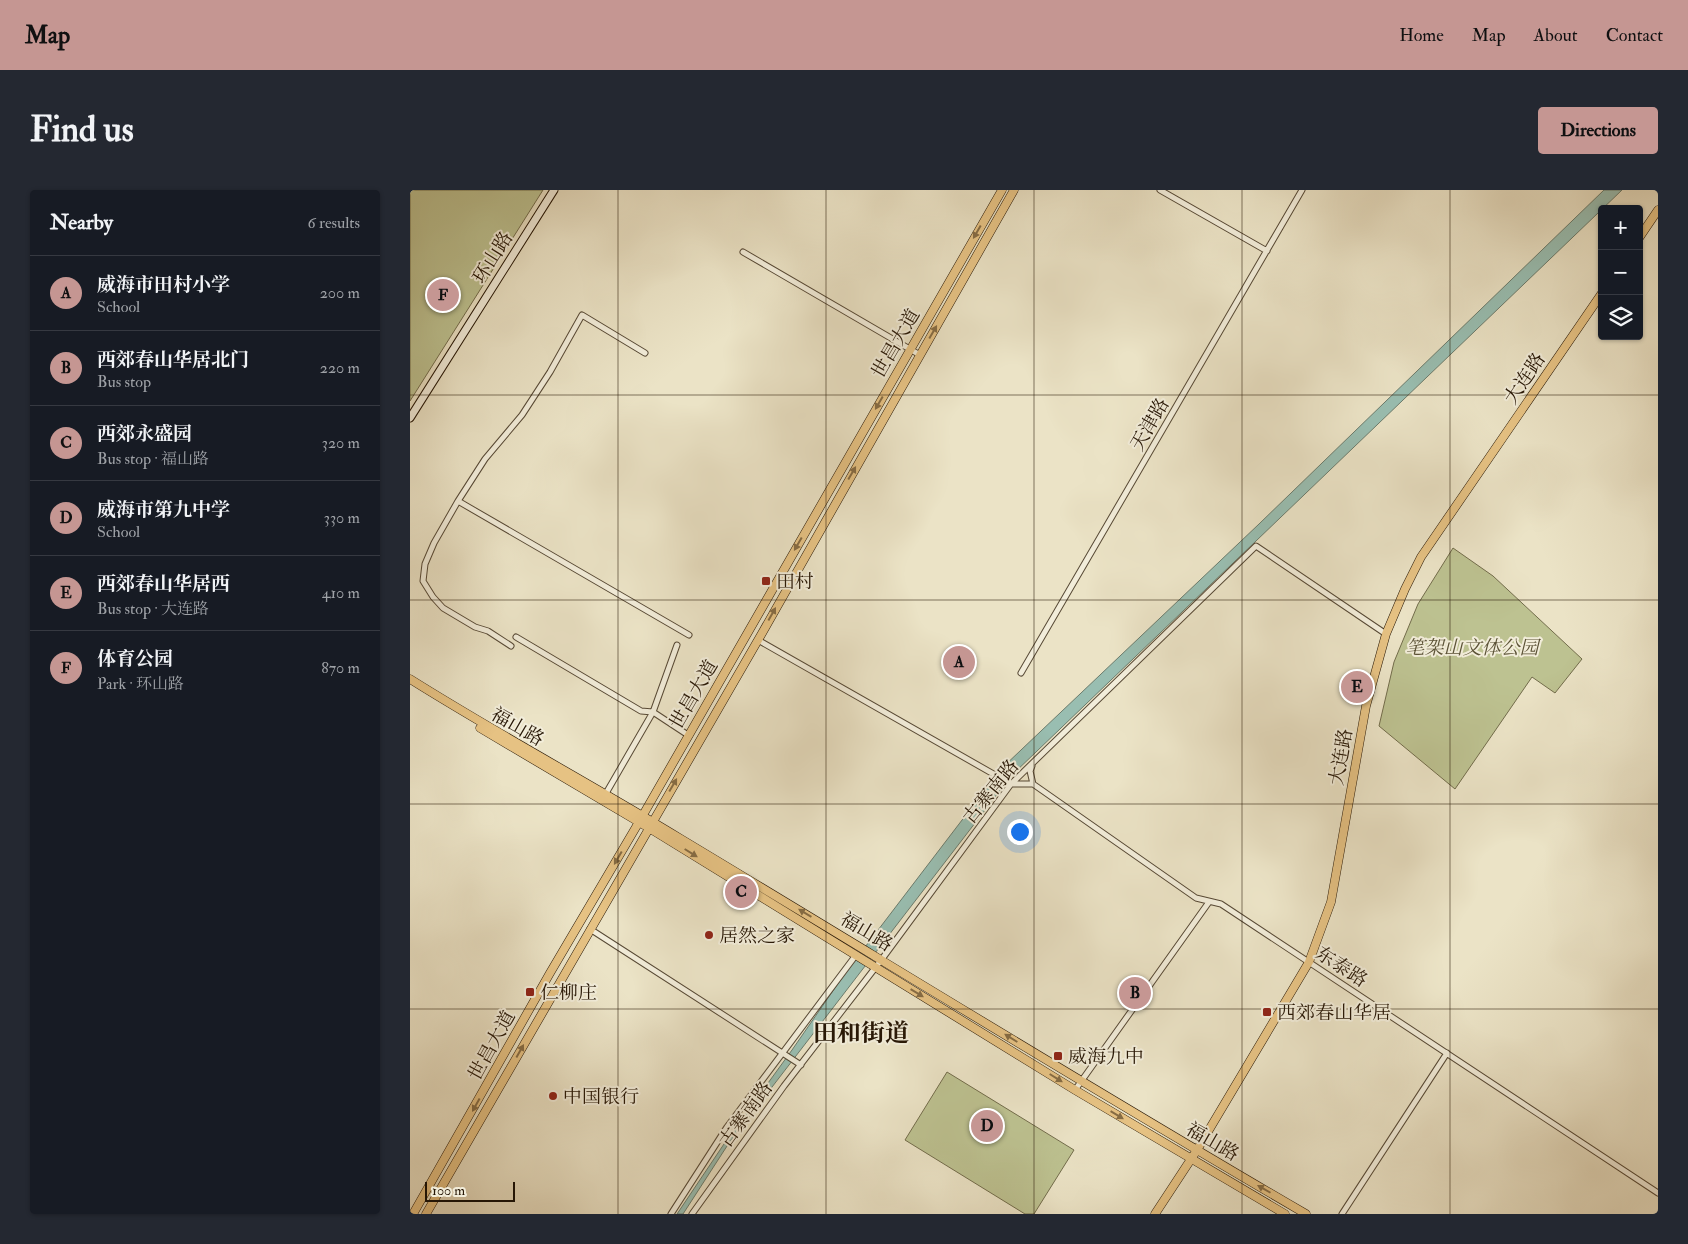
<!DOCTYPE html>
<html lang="en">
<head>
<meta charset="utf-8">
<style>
  body { margin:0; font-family:"IM FELL Double Pica","Noto Serif SC",serif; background:#242831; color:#f1f3f6 }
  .controls { position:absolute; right:15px; top:15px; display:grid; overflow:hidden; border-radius:5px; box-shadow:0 1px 4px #0004 }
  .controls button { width:45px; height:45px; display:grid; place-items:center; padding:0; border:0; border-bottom:1px solid #363941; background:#171b24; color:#f1f3f6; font:25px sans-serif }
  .scale { position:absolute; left:15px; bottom:12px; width:90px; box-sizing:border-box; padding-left:5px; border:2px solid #261605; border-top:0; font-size:14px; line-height:18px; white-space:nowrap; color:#261605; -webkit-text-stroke:4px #f2edda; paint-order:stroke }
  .you { position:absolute; left:609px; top:641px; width:18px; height:18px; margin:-12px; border:4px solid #fff; border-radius:50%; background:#1a73e8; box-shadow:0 0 0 8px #1a73e833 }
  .badge { display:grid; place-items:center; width:32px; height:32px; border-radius:50%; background:#c59692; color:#111; font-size:16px; font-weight:700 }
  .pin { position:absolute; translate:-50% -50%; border:2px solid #fff; box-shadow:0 1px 5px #0006 }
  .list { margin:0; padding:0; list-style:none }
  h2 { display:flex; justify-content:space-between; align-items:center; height:65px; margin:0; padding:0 20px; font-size:21px }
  h2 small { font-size:16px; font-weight:400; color:#9ea1a6 }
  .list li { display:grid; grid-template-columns:32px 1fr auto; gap:15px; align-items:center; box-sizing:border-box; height:75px; padding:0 20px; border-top:1px solid #363941 }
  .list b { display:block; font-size:19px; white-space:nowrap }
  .list p { margin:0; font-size:16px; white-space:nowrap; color:#9ea1a6 }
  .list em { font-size:16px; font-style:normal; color:#9ea1a6 }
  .icon { flex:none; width:28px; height:28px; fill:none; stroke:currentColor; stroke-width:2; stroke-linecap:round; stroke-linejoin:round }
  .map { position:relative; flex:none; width:1248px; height:1024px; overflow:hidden; border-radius:5px }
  header { display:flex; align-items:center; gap:30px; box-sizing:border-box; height:70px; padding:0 25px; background:#c59692; color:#111 }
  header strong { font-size:24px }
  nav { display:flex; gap:28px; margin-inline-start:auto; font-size:18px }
  .intro { display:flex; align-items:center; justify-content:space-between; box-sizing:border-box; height:120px; padding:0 30px }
  h1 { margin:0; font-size:35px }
  .button { padding:12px 22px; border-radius:5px; background:#c59692; color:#111; font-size:18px; font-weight:700 }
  main { display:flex; gap:30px; padding:0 30px }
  aside { flex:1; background:#171b24; border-radius:5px; box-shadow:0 1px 4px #0004 }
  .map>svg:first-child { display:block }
</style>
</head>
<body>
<header>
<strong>Map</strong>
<nav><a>Home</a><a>Map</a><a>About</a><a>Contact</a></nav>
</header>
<div class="intro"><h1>Find us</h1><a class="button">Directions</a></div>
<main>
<aside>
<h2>Nearby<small>6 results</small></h2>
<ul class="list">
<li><span class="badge">A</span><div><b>威海市田村小学</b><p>School</p></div><em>200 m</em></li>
<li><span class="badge">B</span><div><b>西郊春山华居北门</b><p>Bus stop</p></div><em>220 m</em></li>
<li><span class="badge">C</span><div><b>西郊永盛园</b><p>Bus stop · 福山路</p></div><em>320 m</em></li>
<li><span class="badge">D</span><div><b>威海市第九中学</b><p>School</p></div><em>330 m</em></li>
<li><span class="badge">E</span><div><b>西郊春山华居西</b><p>Bus stop · 大连路</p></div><em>410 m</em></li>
<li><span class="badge">F</span><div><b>体育公园</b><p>Park · 环山路</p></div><em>870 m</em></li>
</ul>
</aside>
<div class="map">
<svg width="1248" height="1024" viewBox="0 0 1248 1024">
  <rect width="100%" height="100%" fill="#ebe3c6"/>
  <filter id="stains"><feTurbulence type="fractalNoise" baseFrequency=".004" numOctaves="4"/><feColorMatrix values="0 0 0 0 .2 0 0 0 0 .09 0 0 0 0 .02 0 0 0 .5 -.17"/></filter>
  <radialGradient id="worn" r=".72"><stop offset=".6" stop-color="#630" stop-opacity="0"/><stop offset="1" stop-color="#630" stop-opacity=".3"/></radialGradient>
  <!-- green -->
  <path fill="#bdc291" stroke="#726c4b" d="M0,0H133L0,211Z
    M1043,358L1083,386L1172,469L1145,503L1122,487L1045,599L969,536L984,472L1008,414Z
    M537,882L664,960L624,1024H615L495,950Z"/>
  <!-- water -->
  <path fill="#99beb1" stroke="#6b7b6c" d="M1194,0H1212L602,585L319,953L273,1024H267L316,951L382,860L436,782L591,579L849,334Z"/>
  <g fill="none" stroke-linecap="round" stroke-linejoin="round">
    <defs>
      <path id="minor" d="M750,0L857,61
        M333,62L510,165
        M48,311L279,445
        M106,447L231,521L243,522L278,545
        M348,450L601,594H623
        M101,456L78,441L65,437L33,418L23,407L13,391L15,374L24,353L48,311L75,269L112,225L140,182L172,125L235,163
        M611,483L892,0
        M622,576L620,581L623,594
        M623,594L786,708L811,714L1248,1003
        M195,605L243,522L267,455
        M180,739L391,875
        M665,900L799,712
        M261,1024L317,937L446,765
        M282,1024L374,896L472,769L601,594L846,356L976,444
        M932,1024L1037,863"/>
      <path id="secondary" d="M0,228L144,0"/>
      <path id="primary" d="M1229,48L1248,20
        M0,489C89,545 181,594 271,649C479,774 686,902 896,1024
        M70,538L239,638L665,900L875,1024
        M3,1024L140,783L229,632L592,0
        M16,1024L351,445L604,0
        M745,1024L787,960L899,772L921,712L956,516L976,444L995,399L1011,367L1192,103"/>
    </defs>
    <!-- minor casing -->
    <use href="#minor" stroke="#574935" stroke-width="7"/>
    <!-- secondary casing -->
    <use href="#secondary" stroke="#261605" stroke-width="9"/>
    <!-- primary casing -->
    <use href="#primary" stroke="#261605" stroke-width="9"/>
    <!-- minor -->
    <use href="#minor" stroke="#f2edda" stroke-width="5"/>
    <!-- secondary -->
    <use href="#secondary" stroke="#f2edda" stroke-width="7"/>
    <!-- primary -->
    <use href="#primary" stroke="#e6c283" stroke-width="8"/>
  </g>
  <!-- one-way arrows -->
  <defs><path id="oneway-solid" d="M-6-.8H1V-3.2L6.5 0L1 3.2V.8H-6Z" transform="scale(1.25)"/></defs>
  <g fill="#866c44">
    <use href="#oneway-solid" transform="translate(567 42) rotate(120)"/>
    <use href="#oneway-solid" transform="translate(523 142) rotate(-60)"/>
    <use href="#oneway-solid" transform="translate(469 213) rotate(120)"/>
    <use href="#oneway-solid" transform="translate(442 283) rotate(-60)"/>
    <use href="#oneway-solid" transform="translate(388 354) rotate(120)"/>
    <use href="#oneway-solid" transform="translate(362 424) rotate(-61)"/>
    <use href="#oneway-solid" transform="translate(263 595) rotate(-60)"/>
    <use href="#oneway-solid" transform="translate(281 663) rotate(32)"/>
    <use href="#oneway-solid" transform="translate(208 668) rotate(120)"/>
    <use href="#oneway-solid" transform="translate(395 723) rotate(-149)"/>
    <use href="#oneway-solid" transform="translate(507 803) rotate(31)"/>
    <use href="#oneway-solid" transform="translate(601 848) rotate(-148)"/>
    <use href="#oneway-solid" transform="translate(110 861) rotate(-61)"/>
    <use href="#oneway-solid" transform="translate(646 888) rotate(32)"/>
    <use href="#oneway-solid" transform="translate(66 915) rotate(119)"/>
    <use href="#oneway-solid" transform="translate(707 925) rotate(31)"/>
    <use href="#oneway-solid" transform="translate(854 999) rotate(-150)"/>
  </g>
  <!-- grid -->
  <path fill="none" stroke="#261605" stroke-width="1" stroke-opacity="0.55" d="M208,0V1024M416,0V1024M624,0V1024M832,0V1024M1040,0V1024M0,205H1248M0,410H1248M0,614H1248M0,819H1248"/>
  <!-- markers -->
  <g fill="#8f2418" stroke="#f2edda" stroke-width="2">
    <rect x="351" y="386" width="10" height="10" rx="2.5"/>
    <circle cx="299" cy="745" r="5"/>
    <rect x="115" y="797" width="10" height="10" rx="2.5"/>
    <rect x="852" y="817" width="10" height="10" rx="2.5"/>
    <rect x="643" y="861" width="10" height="10" rx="2.5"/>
    <circle cx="143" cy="906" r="5"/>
  </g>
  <g text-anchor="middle" stroke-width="4" stroke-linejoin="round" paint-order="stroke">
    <!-- street labels -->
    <g font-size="19" fill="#261605" stroke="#f2edda">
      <text transform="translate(82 67) rotate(-58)" y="7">环山路</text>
      <text transform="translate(485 153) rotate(-60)" y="7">世昌大道</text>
      <text transform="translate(1114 188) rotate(-56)" y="7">大连路</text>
      <text transform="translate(739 234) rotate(-60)" y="7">天津路</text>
      <text transform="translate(283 504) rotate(-60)" y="7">世昌大道</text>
      <text transform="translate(108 536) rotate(30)" y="7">福山路</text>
      <text transform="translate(930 567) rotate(-80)" y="7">大连路</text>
      <text transform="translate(580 601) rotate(-51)" y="7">古寨南路</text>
      <text transform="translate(457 741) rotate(31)" y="7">福山路</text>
      <text transform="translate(932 776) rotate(33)" y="7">东泰路</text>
      <text transform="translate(81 855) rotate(-61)" y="7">世昌大道</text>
      <text transform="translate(335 924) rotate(-54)" y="7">古寨南路</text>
      <text transform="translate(803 951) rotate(30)" y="7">福山路</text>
    </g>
    <!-- poi labels -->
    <g font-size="19" fill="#261605" stroke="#f2edda" text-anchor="start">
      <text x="366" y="398">田村</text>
      <text x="309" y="752">居然之家</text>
      <text x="130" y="809">仁柳庄</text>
      <text x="867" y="829">西郊春山华居</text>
      <text x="658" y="873">威海九中</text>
      <text x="153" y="913">中国银行</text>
    </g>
    <!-- park labels -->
    <g font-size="19" font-style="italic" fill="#5b5236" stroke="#f2edda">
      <text x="1062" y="464">笔架山文体公园</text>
    </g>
    <!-- district labels -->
    <g font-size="24" font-weight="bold" fill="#261605" stroke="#f2edda">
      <text x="451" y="851">田和街道</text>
    </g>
  </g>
  <rect width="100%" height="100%" filter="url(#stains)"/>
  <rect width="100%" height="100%" fill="url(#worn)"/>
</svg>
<div class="controls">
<button>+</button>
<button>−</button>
<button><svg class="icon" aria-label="layers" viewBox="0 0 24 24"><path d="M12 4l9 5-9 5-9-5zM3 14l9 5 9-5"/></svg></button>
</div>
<div class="scale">100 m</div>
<div class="you"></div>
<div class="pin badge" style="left:549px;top:472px">A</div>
<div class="pin badge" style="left:725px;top:803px">B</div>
<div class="pin badge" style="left:331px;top:702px">C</div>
<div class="pin badge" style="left:577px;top:936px">D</div>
<div class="pin badge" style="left:947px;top:497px">E</div>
<div class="pin badge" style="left:33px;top:105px">F</div>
</div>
</main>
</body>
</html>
